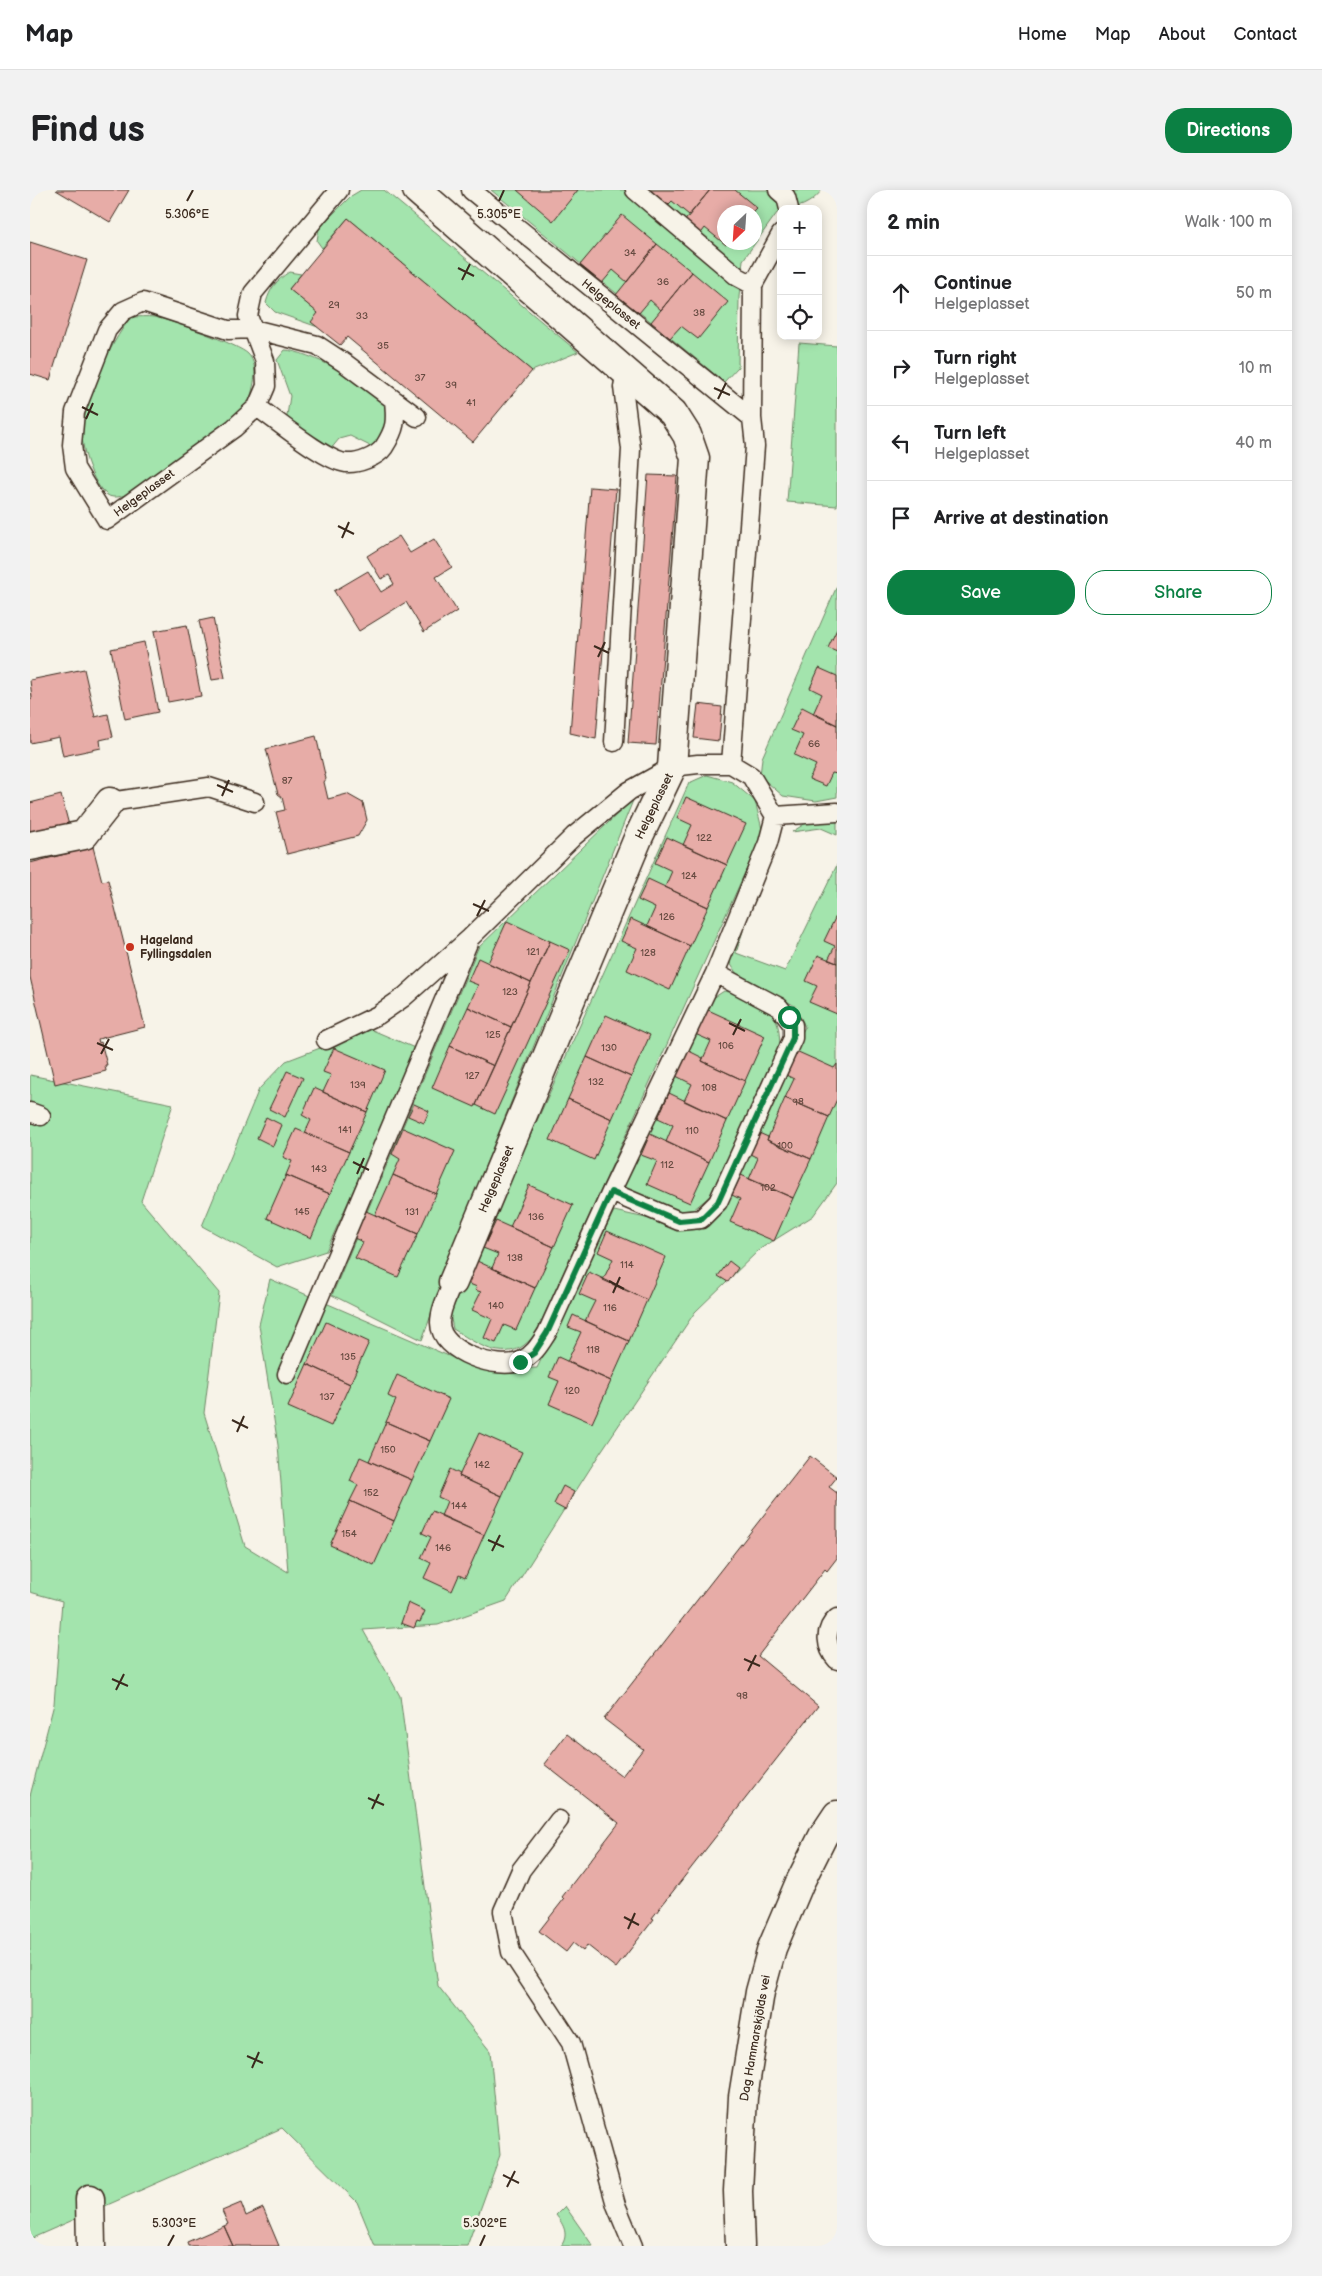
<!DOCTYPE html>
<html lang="en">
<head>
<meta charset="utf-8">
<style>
  body { margin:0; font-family:"Balsamiq Sans",sans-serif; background:#f2f2f2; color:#202124 }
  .controls { position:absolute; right:15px; top:15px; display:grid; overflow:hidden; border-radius:10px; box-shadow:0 2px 12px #0003 }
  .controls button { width:45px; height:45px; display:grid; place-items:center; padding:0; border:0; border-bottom:1px solid #e0e0e0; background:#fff; color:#202124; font:25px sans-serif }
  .compass { position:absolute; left:687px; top:15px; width:45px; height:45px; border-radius:50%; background:#fff; box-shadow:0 2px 12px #0003; rotate:205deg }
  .stop { position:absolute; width:15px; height:15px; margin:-11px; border:4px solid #0b8043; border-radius:50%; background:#fff }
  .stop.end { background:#0b8043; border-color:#fff; box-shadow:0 1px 5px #0008 }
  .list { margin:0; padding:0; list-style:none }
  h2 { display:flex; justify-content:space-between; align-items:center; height:65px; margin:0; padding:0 20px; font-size:21px }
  h2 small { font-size:16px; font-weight:400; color:#757577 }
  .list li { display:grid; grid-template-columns:32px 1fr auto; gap:15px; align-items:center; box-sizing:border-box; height:75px; padding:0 20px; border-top:1px solid #e0e0e0 }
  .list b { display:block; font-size:19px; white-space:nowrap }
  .list p { margin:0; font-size:16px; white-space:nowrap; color:#757577 }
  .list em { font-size:16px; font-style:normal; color:#757577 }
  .actions { display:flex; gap:10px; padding:15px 20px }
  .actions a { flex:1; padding:11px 0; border:1px solid #0b8043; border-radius:20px; text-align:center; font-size:18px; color:#0b8043 }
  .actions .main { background:#0b8043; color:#fff }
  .icon { flex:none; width:28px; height:28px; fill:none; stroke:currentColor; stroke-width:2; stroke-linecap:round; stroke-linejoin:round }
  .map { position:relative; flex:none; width:807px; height:2056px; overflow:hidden; border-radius:20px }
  header { display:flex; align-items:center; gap:30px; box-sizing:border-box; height:70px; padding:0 25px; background:#fff; border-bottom:1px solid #e0e0e0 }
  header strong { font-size:24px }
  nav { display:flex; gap:28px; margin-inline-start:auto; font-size:18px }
  .intro { display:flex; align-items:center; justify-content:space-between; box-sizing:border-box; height:120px; padding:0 30px }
  h1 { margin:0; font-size:35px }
  .button { padding:12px 22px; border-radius:20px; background:#0b8043; color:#fff; font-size:18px; font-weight:700 }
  main { display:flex; gap:30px; padding:0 30px }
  aside { flex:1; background:#fff; border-radius:20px; box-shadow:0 2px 12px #0003 }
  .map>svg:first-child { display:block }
</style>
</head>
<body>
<header>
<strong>Map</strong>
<nav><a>Home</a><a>Map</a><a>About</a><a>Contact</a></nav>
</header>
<div class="intro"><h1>Find us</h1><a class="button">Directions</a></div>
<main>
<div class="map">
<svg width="807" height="2056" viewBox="0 0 807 2056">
  <rect width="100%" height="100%" fill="#f7f3e8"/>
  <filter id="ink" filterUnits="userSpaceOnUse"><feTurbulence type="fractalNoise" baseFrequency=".02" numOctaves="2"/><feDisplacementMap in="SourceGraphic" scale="10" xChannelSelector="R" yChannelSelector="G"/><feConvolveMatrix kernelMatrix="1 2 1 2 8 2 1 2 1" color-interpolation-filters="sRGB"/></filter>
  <g filter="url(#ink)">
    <!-- green -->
    <path fill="#a3e4ad" stroke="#6f8766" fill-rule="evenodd" d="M331,0H354L548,162L502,181L318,28L292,58L287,51L289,38L321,6Z
      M461,0H792C781,14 768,19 751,19V22L747,23L713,70L709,107L708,177L694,192ZM694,22H724V52H694Z
      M259,82L271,84L259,99L288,123V137L245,122L236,113C240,98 246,91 259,82Z
      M101,127C108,127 117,126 124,127C138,129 210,155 218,164C231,177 222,201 218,216L112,297C104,301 93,308 83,307C65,306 49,253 52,238C60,200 77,158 101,127Z
      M769,153L807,156V316L757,312Z
      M255,160C277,161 337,192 353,209C356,212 359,220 359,223C361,236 351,248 344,258L320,246L309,249L300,260L256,232L260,206L247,170Z
      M807,396V607L786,611L753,606L730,586L732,568Z
      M677,585L702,592L725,611L733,643L505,1145C501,1149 495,1155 490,1158C466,1169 443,1151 423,1139L420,1124L659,593Z
      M604,608L452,984L392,1150L302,1105L448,758Z
      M807,626V645L791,638L762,642L779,631Z
      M807,675V993L783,1026L730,1059L665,1122L570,1263L476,1411L408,1435L333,1440L370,1506L408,1796L460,1861L470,1965L437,2056H345L327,2012L252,1938L0,2049V1606L24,1514L32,1411L0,1402V885L143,914L111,1011L189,1103L174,1223L215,1356L258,1382L248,1255L229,1135L240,1089L428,1170L474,1179L507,1178L584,1021L670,1040L775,837L765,816L706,783L698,769L708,737L713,741L706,763L755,781Z
      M694,801C706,803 713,806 723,812C749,826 749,831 750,860L679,1007L663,1020L646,1021L589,996L677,812Z
      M340,839L387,859L296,1061L247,1077L172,1036L229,899L256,871Z
      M535,2016L563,2056H531C539,2045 534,2035 526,2025Z"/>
    <!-- building -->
    <path fill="#e7aca7" stroke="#3b2a1e" d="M26,0H99L80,32Z
      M487,0H548L523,31Z
      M621,0H680L659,25L642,11L635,18L618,4Z
      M680,0H705L727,18L723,22H694V52H699L696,55L675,38L669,46L653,33Z
      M592,25L627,54L597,92L583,80L572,93L550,75Z
      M318,28L502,181L443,252L317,147L310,155L281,132L288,123L259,99Z
      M0,52L57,70L20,190L0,184Z
      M627,54L662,82L631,120L620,110L609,123L586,105Z
      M662,82L698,112L668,149L651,136L640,148L621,132Z
      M618,285L647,286L626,555L598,553Z
      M560,297L586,299L566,549L540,543Z
      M369,346L380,363L404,349L422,377L406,387L427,421L394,442L376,412L329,441L304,401L338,381L351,402L364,394L359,385L351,389L337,366Z
      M183,428L195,488L182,490L169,431Z
      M157,435L171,506L138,512L124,441Z
      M807,439V462L798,458Z
      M114,452L128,522L95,529L81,459Z
      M789,478L807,486V535L783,524L792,504L780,498Z
      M54,479L65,527L78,524L83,547L70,550L71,558L33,566L29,547L0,553V509L2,508L0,490Z
      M668,514L692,517L689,551L664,548Z
      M772,517L807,535V584L802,583L796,596L779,589L786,575L764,565L773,545L761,540Z
      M286,546L296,589L294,592L298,609L317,604L333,613L337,630L328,646L257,664L246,622L255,620L252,607L248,604L236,559Z
      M31,605L40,639L0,649V613Z
      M656,607L716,634L697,675L653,655L662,635L647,628Z
      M637,647L697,675L678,717L635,697L642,681L625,673Z
      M63,657L72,691L78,690L115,837L68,849L69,853L71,852L77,875H75L76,881L25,894L0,787V673Z
      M618,689L678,717L660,756L617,736L625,718L608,710Z
      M807,724V773L798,770L805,756L794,751Z
      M601,729L660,756L640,800L597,780L607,758L591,751Z
      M477,731L520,751L501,793L458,773Z
      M520,751L540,760L465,924L446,915Z
      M788,765L807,773V824L779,812L787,796L776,791Z
      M448,768L501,793L481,837L438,817L448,795L438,791Z
      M438,817L481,837L464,876L420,856Z
      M676,819L735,846L715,891L672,871L681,851L665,844Z
      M576,825L620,845L601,887L557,867Z
      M420,856L464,876L445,917L402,898Z
      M304,858L355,880L337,922L293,902L301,885L293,882Z
      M657,860L673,868L672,871L715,891L697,931L654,911L662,894L646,886Z
      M766,861L804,878L807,874V909L799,927L755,908L764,889L756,885Z
      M557,867L601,887L582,929L538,909Z
      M257,881L273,888L255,927L239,919Z
      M284,898L337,922L319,962L275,943L281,930L272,925Z
      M639,903L697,931L679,972L636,952L643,935L628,928Z
      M755,908L799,927L781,969L737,950Z
      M538,909L582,929L564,970L520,950Z
      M384,914L399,921L394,933L378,926Z
      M236,927L252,935L243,956L227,948Z
      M373,938L425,961L406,1004L363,985L370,969L362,964Z
      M266,939L319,962L300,1004L256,985L262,971L253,967Z
      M729,943L738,947L737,950L781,969L763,1008L719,989L728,968L720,964Z
      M620,944L679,972L660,1013L617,994L627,971L611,965Z
      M256,985L300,1004L281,1048L237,1028Z
      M363,985L406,1004L388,1044L345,1025Z
      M711,985L763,1008L744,1051L700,1032L710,1009L702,1005Z
      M499,995L543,1015L524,1057L480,1037Z
      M336,1021L388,1044L368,1087L325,1068L333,1052L324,1048Z
      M466,1031L524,1057L505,1098L462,1078L468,1064L453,1058Z
      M577,1041L636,1067L617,1110L573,1090L583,1069L568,1062Z
      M447,1071L505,1098L486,1140L474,1135L466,1153L454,1148L462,1129L442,1120L451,1102L445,1100L447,1097L437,1093Z
      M699,1071L708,1078L698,1092L688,1086Z
      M559,1082L617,1110L599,1151L555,1131L565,1111L549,1104Z
      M543,1125L599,1151L581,1191L537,1172L551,1142L538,1137Z
      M296,1132L339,1152L320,1194L277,1174Z
      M528,1167L581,1191L562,1233L519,1214L529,1191L519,1187Z
      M277,1174L320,1194L301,1236L258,1217Z
      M367,1185L419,1209L400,1251L356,1232L366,1210L358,1206Z
      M356,1232L400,1251L382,1290L339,1271Z
      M449,1243L492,1262L472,1306L429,1286Z
      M780,1266L807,1287L799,1297L807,1303V1368L797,1381L795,1379L728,1466L788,1516L622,1728L624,1729L586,1778L557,1755L553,1761L543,1753L536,1762L509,1741L534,1709L532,1707L589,1633L514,1574L537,1544L592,1586L613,1559L574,1529Z
      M330,1267L382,1290L364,1331L320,1311L328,1295L320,1291Z
      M420,1279L430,1284L429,1286L472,1306L454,1345L411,1326L417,1311L408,1307Z
      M533,1296L544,1302L535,1320L524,1314Z
      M320,1311L364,1331L344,1375L300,1355Z
      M402,1321L454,1345L435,1388L429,1385L422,1401L394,1388L401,1373L391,1368L401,1347L392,1343Z
      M378,1413L395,1421L390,1432L387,1431L384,1438L371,1433Z
      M211,2013L216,2026L233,2018L249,2056H203L194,2036L198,2034L192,2021Z
      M194,2036L203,2056H158L157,2052Z"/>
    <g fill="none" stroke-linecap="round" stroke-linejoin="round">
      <defs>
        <path id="service" d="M309,0L223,103L218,126L235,171L236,196L227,217L204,238L77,330L45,278L42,255L45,222L77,140L93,121L113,112L198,140L223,139L287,155L316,174L387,227
          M441,0L722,228
          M605,0L708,87L723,95
          M748,0L756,7L759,19
          M227,217C246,230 295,271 316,273C328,274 347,267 354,257C366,238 366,232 364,210
          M584,552L601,259L593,197L596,180
          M701,574L725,256L722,228L723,95L751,44
          M80,612L179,597L225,612
          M745,626L807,622
          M296,850L348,825L374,807L440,748L544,646L599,601L642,577L668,574H701L721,586L745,626L738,653L685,783L581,1002L517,1143C510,1154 504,1165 491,1171C468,1181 410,1162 410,1133C410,1119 418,1105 423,1092
          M0,922L11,926
          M581,1002L649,1031L671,1029L688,1012L763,848V835L749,817L685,783
          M257,1184L438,753
          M807,1428C793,1440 796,1458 807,1470
          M529,1630L491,1680L473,1721L481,1762L541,1853L586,2015L603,2056"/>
        <path id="minor" d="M387,0L643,223L657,245L665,268L642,577L609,646L423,1092
          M0,656L54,645L80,612
          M60,2009L61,2056"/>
        <path id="secondary" d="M710,2056L708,2001L713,1907L730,1802L742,1758L770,1692L793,1646L807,1625"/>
      </defs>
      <!-- service casing -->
      <use href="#service" stroke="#3b2a1e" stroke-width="21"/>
      <!-- minor casing -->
      <use href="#minor" stroke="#3b2a1e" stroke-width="31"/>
      <!-- secondary casing -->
      <use href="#secondary" stroke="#3b2a1e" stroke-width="31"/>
      <!-- service -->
      <use href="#service" stroke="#f7f3e8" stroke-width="18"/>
      <!-- minor -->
      <use href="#minor" stroke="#f7f3e8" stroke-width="28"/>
      <!-- secondary -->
      <use href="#secondary" stroke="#f7f3e8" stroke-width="28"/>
    </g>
  </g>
  <g fill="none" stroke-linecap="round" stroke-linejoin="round" filter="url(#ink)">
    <!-- route -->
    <path stroke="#0b8043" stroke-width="6" d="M490,1172L504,1163L517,1143L581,1002L649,1031L671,1029L688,1012L763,848V835L759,827"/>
  </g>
  <!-- ticks -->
  <path fill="none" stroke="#3b2a1e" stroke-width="2" d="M157,11L163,0M469,11L474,0M428,78L444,86M432,90L440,74M684,198L700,205M688,209L696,193M52,217L68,225M56,229L63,213M308,336L324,344M312,348L319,332M564,456L579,463M568,467L575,452M187,595L203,602M192,606L199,590M443,714L459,721M447,726L455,710M699,833L715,841M703,845L711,829M67,853L83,860M71,864L79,849M323,972L339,980M327,984L334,968M579,1091L594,1099M583,1103L590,1087M202,1230L218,1238M207,1242L214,1226M458,1350L474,1357M462,1361L470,1345M714,1469L730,1476M718,1481L726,1465M82,1489L98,1496M86,1500L94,1484M338,1608L354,1615M342,1619L349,1604M594,1727L609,1735M598,1739L605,1723M217,1866L233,1873M222,1878L229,1862M473,1985L489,1993M477,1997L485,1981M138,2056L144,2045M450,2056L455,2045"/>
  <!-- markers -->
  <circle fill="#c8321e" stroke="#f7f3e8" stroke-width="2" cx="100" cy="757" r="5"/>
  <g text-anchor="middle" stroke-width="5" stroke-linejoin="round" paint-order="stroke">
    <!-- number labels -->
    <g font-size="10" fill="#664a40">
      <text x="600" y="66">34</text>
      <text x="633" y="95">36</text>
      <text x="304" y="118">29</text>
      <text x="669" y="126">38</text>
      <text x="332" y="129">33</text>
      <text x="353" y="159">35</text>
      <text x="390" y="191">37</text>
      <text x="421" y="198">39</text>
      <text x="441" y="216">41</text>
      <text x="784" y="557">66</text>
      <text x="257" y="594">87</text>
      <text x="674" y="651">122</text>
      <text x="659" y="689">124</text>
      <text x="637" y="730">126</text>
      <text x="503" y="765">121</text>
      <text x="618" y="766">128</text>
      <text x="480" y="805">123</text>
      <text x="463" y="848">125</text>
      <text x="696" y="859">106</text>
      <text x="579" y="861">130</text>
      <text x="442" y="889">127</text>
      <text x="566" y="895">132</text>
      <text x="328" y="898">139</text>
      <text x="679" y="901">108</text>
      <text x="768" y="915">98</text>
      <text x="315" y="943">141</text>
      <text x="662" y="944">110</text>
      <text x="755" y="959">100</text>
      <text x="637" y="978">112</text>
      <text x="289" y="982">143</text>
      <text x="738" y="1001">102</text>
      <text x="272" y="1025">145</text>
      <text x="382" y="1025">131</text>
      <text x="506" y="1030">136</text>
      <text x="485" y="1071">138</text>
      <text x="597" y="1078">114</text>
      <text x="466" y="1119">140</text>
      <text x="580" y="1121">116</text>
      <text x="563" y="1163">118</text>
      <text x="318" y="1170">135</text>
      <text x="542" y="1204">120</text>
      <text x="297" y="1210">137</text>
      <text x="358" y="1263">150</text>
      <text x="452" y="1278">142</text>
      <text x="341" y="1306">152</text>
      <text x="429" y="1319">144</text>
      <text x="319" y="1347">154</text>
      <text x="413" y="1361">146</text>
      <text x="712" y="1509">98</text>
    </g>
    <!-- street labels -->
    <g font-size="12" fill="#3b2a1e" stroke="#f7f3e8">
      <text transform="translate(581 114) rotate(39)" y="4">Helgeplasset</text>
      <text transform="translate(114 303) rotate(-36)" y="4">Helgeplasset</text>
      <text transform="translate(624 616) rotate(-64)" y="4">Helgeplasset</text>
      <text transform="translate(466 989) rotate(-67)" y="4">Helgeplasset</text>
      <text transform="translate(725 1848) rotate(-80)" y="4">Dag Hammarskjölds vei</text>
    </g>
    <!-- poi labels -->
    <g font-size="12" font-weight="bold" fill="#3b2a1e" stroke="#f7f3e8" text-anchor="start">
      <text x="110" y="754">Hageland<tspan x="110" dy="14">Fyllingsdalen</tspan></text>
    </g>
  </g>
  <g font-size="12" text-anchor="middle" fill="#3b2a1e" stroke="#f7f3e8" stroke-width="5" stroke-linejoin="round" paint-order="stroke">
    <text x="157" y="28">5.306°E</text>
    <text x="469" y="28">5.305°E</text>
    <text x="144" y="2037">5.303°E</text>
    <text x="455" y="2037">5.302°E</text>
  </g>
</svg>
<div class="controls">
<button>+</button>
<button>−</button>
<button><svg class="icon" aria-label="locate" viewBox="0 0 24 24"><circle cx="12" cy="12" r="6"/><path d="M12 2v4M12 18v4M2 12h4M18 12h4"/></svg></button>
</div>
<svg class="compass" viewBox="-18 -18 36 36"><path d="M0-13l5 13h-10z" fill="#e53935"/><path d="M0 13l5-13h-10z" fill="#757577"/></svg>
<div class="stop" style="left:759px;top:827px"></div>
<div class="stop end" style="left:490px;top:1172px"></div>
</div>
<aside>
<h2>2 min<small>Walk · 100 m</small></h2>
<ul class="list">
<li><svg class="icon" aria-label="ahead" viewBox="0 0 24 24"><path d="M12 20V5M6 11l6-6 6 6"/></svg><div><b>Continue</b><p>Helgeplasset</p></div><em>50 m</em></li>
<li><svg class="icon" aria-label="right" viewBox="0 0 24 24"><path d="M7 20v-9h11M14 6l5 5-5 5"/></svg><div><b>Turn right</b><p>Helgeplasset</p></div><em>10 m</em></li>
<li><svg class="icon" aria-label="left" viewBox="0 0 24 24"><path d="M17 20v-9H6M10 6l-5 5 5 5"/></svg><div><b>Turn left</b><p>Helgeplasset</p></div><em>40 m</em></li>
<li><svg class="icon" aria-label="arrive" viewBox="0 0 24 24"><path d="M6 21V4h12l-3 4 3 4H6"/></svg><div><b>Arrive at destination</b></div></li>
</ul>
<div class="actions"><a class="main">Save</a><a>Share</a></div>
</aside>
</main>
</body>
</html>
